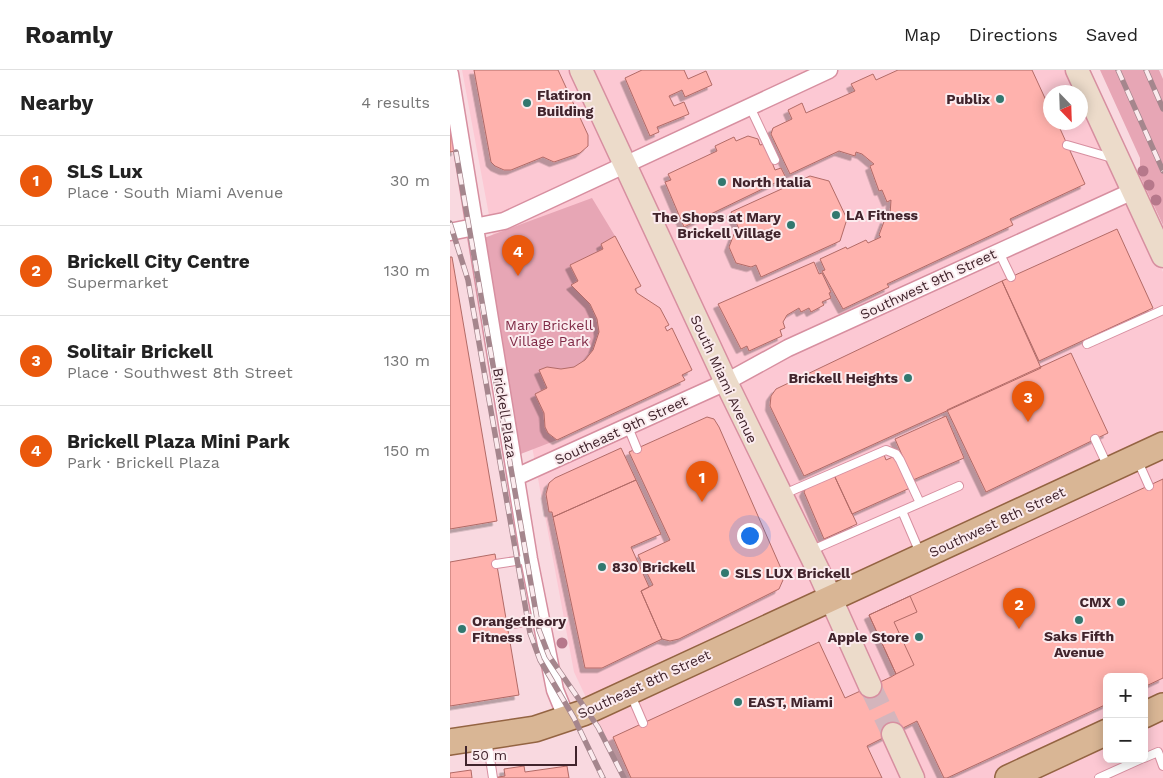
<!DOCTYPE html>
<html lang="en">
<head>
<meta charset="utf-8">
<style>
  body { margin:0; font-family:"Work Sans",sans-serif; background:#f2f2f2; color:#222 }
  .controls { position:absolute; right:15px; bottom:15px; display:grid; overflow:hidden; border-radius:8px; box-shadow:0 2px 12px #0003 }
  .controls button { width:45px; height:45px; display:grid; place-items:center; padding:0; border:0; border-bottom:1px solid #e0e0e0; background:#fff; color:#222; font:25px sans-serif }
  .compass { position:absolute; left:593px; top:15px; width:45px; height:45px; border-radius:50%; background:#fff; box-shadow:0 2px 12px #0003; rotate:157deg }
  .scale { position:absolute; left:15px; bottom:12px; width:112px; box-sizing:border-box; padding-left:5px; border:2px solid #41242c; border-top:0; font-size:14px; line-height:18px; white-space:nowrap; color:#41242c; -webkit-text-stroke:4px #fbebee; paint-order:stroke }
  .you { position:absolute; left:299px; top:465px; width:18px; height:18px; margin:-12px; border:4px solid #fff; border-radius:50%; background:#1a73e8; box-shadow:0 0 0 8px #1a73e833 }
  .badge { display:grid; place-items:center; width:32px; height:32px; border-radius:50%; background:#ea580c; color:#fff; font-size:16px; font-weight:700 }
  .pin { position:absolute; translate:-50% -41px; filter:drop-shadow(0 1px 2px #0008) }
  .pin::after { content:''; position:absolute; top:26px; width:18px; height:15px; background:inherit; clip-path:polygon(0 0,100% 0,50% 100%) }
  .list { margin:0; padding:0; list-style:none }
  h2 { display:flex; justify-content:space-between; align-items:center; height:65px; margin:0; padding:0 20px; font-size:21px }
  h2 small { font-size:16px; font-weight:400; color:#767676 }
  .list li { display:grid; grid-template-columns:32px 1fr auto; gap:15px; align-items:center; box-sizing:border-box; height:90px; padding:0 20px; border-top:1px solid #e0e0e0 }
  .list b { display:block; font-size:19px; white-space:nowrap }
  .list p { margin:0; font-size:16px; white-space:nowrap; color:#767676 }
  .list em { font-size:16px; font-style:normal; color:#767676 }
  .map { position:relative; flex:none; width:713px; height:708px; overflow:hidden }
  header { display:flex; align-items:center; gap:30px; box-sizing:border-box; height:70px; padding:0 25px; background:#fff; border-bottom:1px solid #e0e0e0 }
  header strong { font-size:24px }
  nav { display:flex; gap:28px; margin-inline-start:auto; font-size:18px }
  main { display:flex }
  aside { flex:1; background:#fff }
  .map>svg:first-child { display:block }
</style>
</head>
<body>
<header>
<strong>Roamly</strong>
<nav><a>Map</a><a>Directions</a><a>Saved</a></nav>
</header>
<main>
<aside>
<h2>Nearby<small>4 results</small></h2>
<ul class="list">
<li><span class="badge">1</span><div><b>SLS Lux</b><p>Place · South Miami Avenue</p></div><em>30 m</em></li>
<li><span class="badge">2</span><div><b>Brickell City Centre</b><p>Supermarket</p></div><em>130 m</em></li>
<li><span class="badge">3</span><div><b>Solitair Brickell</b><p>Place · Southwest 8th Street</p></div><em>130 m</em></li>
<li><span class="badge">4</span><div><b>Brickell Plaza Mini Park</b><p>Park · Brickell Plaza</p></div><em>150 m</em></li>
</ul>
</aside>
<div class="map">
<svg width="713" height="708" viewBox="0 0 713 708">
  <defs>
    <filter id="shadow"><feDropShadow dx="-4.5" dy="4.5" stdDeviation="0" flood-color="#0004"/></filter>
  </defs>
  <rect width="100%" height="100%" fill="#f9d9e0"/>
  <!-- built -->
  <path fill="#fcc8d3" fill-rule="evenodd" d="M12,0H618L629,22H600V52H630L631,26L713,202V708H174L124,602ZM657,607H694V689H657Z"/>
  <!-- green -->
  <path fill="#e7a6b5" d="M650,0H709L713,9V155L690,106V88Z
    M142,128L165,166L151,174L153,179L120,195L189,229L94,343C93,355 96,363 107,370L68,385L34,168Z"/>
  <!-- building -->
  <path fill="#ffb2ad" stroke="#b26b67" filter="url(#shadow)" d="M24,0H108L138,65V76L130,83L104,92L93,87L61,100H54L45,96L41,92Z
    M192,0H234L238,9L256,1L262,15L235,27L232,20L219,26L224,36L234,32L239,44L207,57L209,62L200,66L175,8Z
    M448,0H582L600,39V52H607L635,114L560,149L563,155L437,214L439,217L393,239L372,201L375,200L370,189L396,177L397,179L416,170L418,173L431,167L429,165L435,149L438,150L440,145L441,130L437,132L432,120L429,121L420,96L424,94L412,84L406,82L405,86L389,81L340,104L321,64L323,58L342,49L338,40L352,33L356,43L405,21L401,14L423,4L426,10Z
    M0,43L6,81L0,82Z
    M298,66L308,69L310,75L315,74L325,100L331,98L335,106L328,109L329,111L234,157L215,112L221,110L218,104L267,81L265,76L284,67L286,71Z
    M360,106L379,111L397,149L390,171L311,207L306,195L301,197L286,193L279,177L284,164L290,161L281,142Z
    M667,159L703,238L589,291L552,211Z
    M165,166L191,216L185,219L187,223L210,238L219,255L215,257L217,261L222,258L242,300L232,305L235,310L107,370L98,363L95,357L94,343L85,324L97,318L89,300L97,297L111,299L124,297L135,290L143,280L149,262L147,249L140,234L121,215L128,211L120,195L153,179L151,174Z
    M0,187H2L47,451L0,459Z
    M364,192L369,204L372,203L381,222L379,223L381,228L372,232L374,235L361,242L359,238L351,242L349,238L337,245L333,252L335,258L330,260L332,266L299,281L297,276L291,279L268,234Z
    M552,211L591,298L354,406L320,336L321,326L326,319Z
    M621,283L658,363L536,422L497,340Z
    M496,346L514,388L463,410L445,369Z
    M257,347L264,349L269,357L333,503V510L329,519L229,569L220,571L212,569L191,521L203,515L188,485L220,470L179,382Z
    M171,378L186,410L103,447L102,442H99L96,424L99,413L105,408Z
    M433,382L436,390L445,386L460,418L402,444L384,405Z
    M384,405L407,454L374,469L354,422L358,414Z
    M713,409V608L694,617V607H657V634L497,708H494L467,651L417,676L432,708H181L163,667L369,572L395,628L441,607L446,604L419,545Z
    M186,410L211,464L181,477L199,517L191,521L212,569L152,598H135L103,447Z
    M45,484L69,625L0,636V492Z
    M460,526L467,542L444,552L464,595L446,604L419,545Z
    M74,696L75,702L117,696L119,708H42L55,706L54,699Z
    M21,700L22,708H0V703Z"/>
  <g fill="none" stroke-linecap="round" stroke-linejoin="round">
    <!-- secondary-tunnel -->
    <path stroke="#d4b5bc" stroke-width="22" stroke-dasharray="22 11" stroke-linecap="butt" d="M420,616L443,664"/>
    <defs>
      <path id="service" d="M300,37L325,90
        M617,75L662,88
        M549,182L561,207
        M637,274L713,240
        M178,357L187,379
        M645,369L658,397
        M687,389L699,416
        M334,424L436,380L446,384L450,390L470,433
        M452,441L470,483
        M360,481L509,416
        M46,494L79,489
        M57,555L91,549
        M181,625L193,653
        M37,669L43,708
        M694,688L708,682L713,696
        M649,708L691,689"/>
      <path id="minor" d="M0,4L79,489L105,620L117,649
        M0,162L54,151L379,0
        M66,407L276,312L338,278L683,121"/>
      <path id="secondary" d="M131,0L276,312L369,502L420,616
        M627,0L713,186
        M443,664L463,708"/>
      <path id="primary" d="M694,645L713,636
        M0,672L85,659L133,643L713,375
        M558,708L657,662"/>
    </defs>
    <!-- service casing -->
    <use href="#service" stroke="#d78fa0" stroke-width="10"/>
    <!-- minor casing -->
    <use href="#minor" stroke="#d78fa0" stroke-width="19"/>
    <!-- secondary casing -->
    <use href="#secondary" stroke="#d78fa0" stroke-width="25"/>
    <!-- primary casing -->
    <use href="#primary" stroke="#946442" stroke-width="28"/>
    <!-- service -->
    <use href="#service" stroke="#fff" stroke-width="8"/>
    <!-- minor -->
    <use href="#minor" stroke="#fff" stroke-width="16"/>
    <!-- secondary -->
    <use href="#secondary" stroke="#ecdbca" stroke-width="22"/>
    <!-- primary -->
    <use href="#primary" stroke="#d9b695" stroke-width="25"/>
    <defs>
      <path id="rail" d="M668,0L713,101
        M696,0L713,39
        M6,82L89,560L99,586L148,657L174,708
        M0,153L18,210L80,563L90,590L124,648L153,708"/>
    </defs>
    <!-- rail casing -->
    <use href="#rail" stroke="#a5868d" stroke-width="5.5"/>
    <!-- rail -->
    <use href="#rail" stroke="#fbebee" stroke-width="4" stroke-dasharray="11" stroke-linecap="butt"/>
  </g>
  <!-- trees -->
  <g fill="#b6788b">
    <circle cx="693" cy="101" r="5.5"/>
    <circle cx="699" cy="115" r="5.5"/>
    <circle cx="706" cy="130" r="5.5"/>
    <circle cx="112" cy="573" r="5.5"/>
  </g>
  <!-- markers -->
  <g fill="#32786f" stroke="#fbebee" stroke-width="2">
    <circle cx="550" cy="29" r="5"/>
    <circle cx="77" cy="33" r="5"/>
    <circle cx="272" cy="112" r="5"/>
    <circle cx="386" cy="145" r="5"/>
    <circle cx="341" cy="155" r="5"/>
    <circle cx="458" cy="308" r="5"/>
    <circle cx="152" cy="497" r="5"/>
    <circle cx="275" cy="503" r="5"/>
    <circle cx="671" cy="532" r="5"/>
    <circle cx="629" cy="550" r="5"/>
    <circle cx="12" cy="559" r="5"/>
    <circle cx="469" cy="567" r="5"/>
    <circle cx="288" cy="632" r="5"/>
  </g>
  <g text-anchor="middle" stroke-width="4" stroke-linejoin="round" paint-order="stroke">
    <!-- poi labels -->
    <g font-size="14" font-weight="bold" fill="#41242c" stroke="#fbebee" text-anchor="start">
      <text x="87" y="30">Flatiron<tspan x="87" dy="16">Building</tspan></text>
      <text x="540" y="34" text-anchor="end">Publix</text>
      <text x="282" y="117">North Italia</text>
      <text x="396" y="150">LA Fitness</text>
      <text x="331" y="152" text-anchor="end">The Shops at Mary<tspan x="331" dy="16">Brickell Village</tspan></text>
      <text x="448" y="313" text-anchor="end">Brickell Heights</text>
      <text x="162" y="502">830 Brickell</text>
      <text x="285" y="508">SLS LUX Brickell</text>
      <text x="661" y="537" text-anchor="end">CMX</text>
      <text x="22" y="556">Orangetheory<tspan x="22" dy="16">Fitness</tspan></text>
      <text x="629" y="571" text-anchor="middle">Saks Fifth<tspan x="629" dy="16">Avenue</tspan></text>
      <text x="459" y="572" text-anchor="end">Apple Store</text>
      <text x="298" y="637">EAST, Miami</text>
    </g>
    <!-- street labels -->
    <g font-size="14" fill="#41242c" stroke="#fbebee">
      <text transform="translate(478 214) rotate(-25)" y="5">Southwest 9th Street</text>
      <text transform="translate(274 309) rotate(65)" y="5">South Miami Avenue</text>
      <text transform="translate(55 343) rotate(81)" y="5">Brickell Plaza</text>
      <text transform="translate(171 360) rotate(-25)" y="5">Southeast 9th Street</text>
      <text transform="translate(547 452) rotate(-25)" y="5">Southwest 8th Street</text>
      <text transform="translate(194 614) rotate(-25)" y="5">Southeast 8th Street</text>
    </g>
    <!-- park labels -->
    <g font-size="14" fill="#7f2945" stroke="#fbebee">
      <text x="99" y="260">Mary Brickell<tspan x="99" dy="16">Village Park</tspan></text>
    </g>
  </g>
</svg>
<div class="controls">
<button>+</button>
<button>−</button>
</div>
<svg class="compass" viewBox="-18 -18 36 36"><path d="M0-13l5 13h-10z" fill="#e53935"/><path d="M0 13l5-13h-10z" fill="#767676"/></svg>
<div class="scale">50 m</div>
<div class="you"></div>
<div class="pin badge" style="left:252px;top:432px">1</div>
<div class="pin badge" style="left:569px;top:559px">2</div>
<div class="pin badge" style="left:578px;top:352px">3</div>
<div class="pin badge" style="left:68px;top:206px">4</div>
</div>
</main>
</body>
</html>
